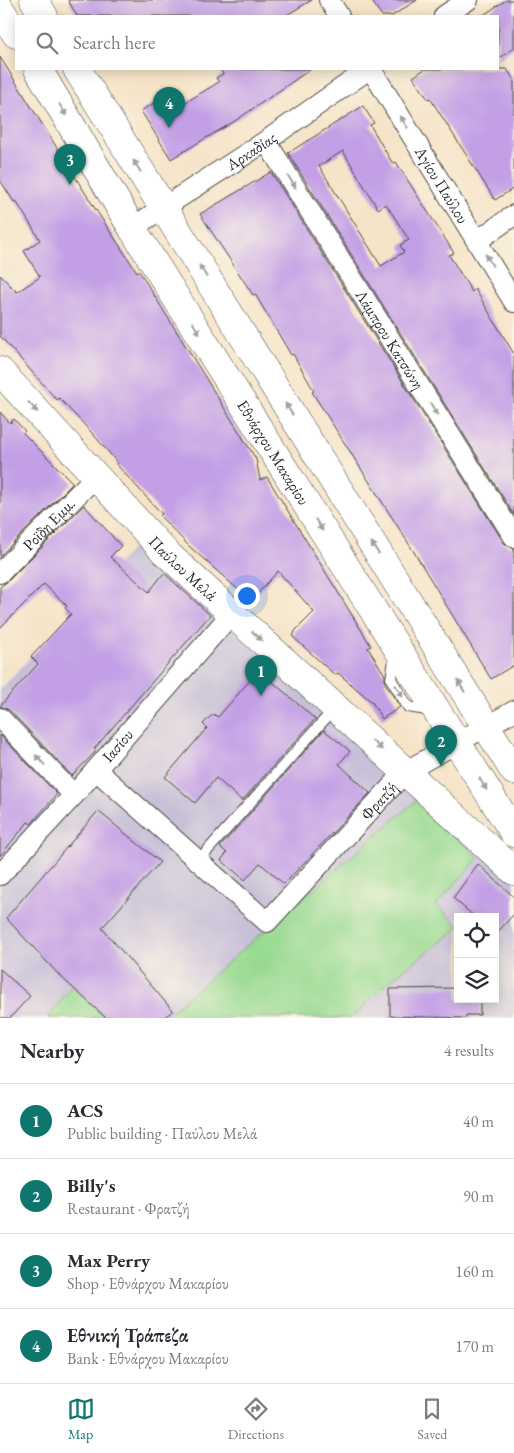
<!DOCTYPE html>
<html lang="en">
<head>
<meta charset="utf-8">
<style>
  body { margin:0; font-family:"EB Garamond",serif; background:#f2f2f3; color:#2b2b33 }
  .controls { position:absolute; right:15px; bottom:15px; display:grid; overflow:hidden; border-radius:0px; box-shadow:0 2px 12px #0003 }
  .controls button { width:45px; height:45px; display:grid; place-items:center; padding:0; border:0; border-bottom:1px solid #e1e1e2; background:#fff; color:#2b2b33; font:25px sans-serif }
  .you { position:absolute; left:246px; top:595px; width:18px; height:18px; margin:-12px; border:4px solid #fff; border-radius:50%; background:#1a73e8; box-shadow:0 0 0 8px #1a73e833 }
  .badge { display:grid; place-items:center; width:32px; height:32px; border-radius:50%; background:#0f766e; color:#fff; font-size:16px; font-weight:700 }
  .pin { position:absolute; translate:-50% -41px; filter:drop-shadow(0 1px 2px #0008) }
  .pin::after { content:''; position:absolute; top:26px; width:18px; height:15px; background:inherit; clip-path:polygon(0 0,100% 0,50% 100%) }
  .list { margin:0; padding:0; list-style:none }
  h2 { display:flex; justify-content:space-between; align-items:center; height:65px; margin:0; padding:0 20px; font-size:21px }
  h2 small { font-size:16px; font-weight:400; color:#7c7c81 }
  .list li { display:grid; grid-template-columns:32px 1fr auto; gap:15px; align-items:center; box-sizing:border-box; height:75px; padding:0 20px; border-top:1px solid #e1e1e2 }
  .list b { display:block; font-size:19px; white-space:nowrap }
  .list p { margin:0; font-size:16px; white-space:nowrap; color:#7c7c81 }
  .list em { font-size:16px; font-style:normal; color:#7c7c81 }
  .icon { flex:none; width:28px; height:28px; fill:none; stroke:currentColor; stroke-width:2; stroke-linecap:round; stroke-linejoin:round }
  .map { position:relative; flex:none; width:514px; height:1018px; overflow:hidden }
  .search { position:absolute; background:#fff; box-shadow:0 2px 12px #0003; left:15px; right:15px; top:15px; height:55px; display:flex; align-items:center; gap:12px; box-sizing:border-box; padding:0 18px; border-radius:0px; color:#7c7c81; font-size:19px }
  .sheet { height:365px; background:#fff }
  nav { display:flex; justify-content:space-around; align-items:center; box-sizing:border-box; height:70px; border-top:1px solid #e1e1e2; background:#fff; font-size:14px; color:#7c7c81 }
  nav a { display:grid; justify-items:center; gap:2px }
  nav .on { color:#0f766e }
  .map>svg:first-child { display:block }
</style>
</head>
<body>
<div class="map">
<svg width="514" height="1018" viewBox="0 0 514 1018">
  <rect width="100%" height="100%" fill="#fcf5e5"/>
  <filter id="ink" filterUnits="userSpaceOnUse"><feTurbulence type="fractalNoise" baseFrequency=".02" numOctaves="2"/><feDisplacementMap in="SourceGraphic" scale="10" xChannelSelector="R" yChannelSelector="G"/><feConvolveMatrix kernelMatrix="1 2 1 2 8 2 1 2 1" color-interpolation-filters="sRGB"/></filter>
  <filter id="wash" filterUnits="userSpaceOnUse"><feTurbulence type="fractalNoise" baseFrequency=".0096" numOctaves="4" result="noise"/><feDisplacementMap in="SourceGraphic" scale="20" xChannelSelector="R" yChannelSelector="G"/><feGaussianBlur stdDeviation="1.12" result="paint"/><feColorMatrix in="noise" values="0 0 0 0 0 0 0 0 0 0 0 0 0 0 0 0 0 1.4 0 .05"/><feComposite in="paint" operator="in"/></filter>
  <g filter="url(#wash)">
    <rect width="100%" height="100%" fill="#f5e4c8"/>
    <!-- industrial -->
    <path fill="#c8bfd8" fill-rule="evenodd" d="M138,542L514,879V1018H0V690ZM458,917H495V999H458Z"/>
    <!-- green -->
    <path fill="#98da91" stroke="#62825e" d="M417,800L479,858L436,905L458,925V929L389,981L352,1018H163Z
      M72,985L105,1018H48Z"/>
    <g id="blocks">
      <!-- building -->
      <path fill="#c3a0e6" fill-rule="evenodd" d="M68,0H312L285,16H77Z
        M371,0H417L392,16H382Z
        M506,0H514V48L498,59V16H482Z
        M0,57L94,207L137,272L139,271L256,459L260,480L267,477L371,646L368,648L385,675V683L400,707L382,719L372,702L338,673L335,675L293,637L295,631L314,612L278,571L251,601L189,546L160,516L162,514L116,464L117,462L92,433L59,398L57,400L0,336V275L17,292L40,277L24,251L40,240L16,201L14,202L0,180Z
        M220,69H311L235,121L171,159L141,111L175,90L183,104L219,82L216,78L223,74Z
        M425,69H507L514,80V188L495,200L430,98L428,99L413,77Z
        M363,106L374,123L370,125L393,164L396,162L454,253L449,255L472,292L475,289L514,354V515L288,153ZM343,151L378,209L386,204L409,240L400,245L404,252L381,266L319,166Z
        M271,172L504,543L514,549V665L491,679L414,552L312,392L314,391L293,354L291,355L255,294L253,295L200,214Z
        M0,412L10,423L14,419L25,431L23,433L73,483L0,556Z
        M84,505L121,546L110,557L149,592L164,573L210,615L94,749L96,751L72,776L9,710L0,706L38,664L31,657L71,614L65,608L67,606L44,584L0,628V587L8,581Z
        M259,670L315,719L242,801L216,778L195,803L165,777L207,728L203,724L213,714L218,717Z
        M324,730L350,751L339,764L370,793L284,884L260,863L245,880L221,860L227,853L220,847Z
        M0,735L57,794L31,824L28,822L0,856Z
        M98,811L160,862L102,928L173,1011L163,1018H106L60,976L6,918Z
        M478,864L514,897V914L495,935V917H475L453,898Z
        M0,969L30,996L10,1018H0Z
        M458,988V999H480V1015H466V1018L390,1016V989Z"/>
    </g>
  </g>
  <g filter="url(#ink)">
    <use href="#blocks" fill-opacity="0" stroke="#494743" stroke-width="1"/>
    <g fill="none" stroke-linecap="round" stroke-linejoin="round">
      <defs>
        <path id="lane" d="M395,654L391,679L408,707L433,711
          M198,861L334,709"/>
        <g id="street">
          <path d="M329,0L339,16"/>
          <path d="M444,16L468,0"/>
          <path id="s1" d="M371,69L514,302"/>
          <path id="s2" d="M266,141L514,537"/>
          <path id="s3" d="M132,228L266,141L369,69"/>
          <path d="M477,241L514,215"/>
          <path id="s4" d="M0,573L96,476"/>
          <path d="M0,718L74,795"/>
          <path id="s5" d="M96,770L267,922L406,771L514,711"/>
          <path id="s6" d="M0,875L74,795L232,613"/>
        </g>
        <g id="secondary">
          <path d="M34,0L44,16"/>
          <path d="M0,9L16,34"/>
          <path id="s7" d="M38,69L132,228L514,833"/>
          <path d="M77,69L514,771"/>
          <path id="s8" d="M0,371L165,552L514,871"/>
        </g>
      </defs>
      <!-- lane casing -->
      <use href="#lane" stroke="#494743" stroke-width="12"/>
      <!-- street casing -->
      <use href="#street" stroke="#494743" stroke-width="22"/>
      <!-- secondary casing -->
      <use href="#secondary" stroke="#494743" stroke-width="29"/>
      <!-- lane -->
      <use href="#lane" stroke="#fff" stroke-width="10"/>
      <!-- street -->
      <use href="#street" stroke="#fff" stroke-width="20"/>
      <!-- secondary -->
      <use href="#secondary" stroke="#fff" stroke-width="28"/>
    </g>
    <!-- one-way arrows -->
    <defs><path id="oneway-solid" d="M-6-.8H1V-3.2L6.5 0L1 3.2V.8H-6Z" transform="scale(1.25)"/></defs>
    <g fill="#a0a0a0">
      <use href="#oneway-solid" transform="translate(63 110) rotate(59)"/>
      <use href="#oneway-solid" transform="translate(404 122) rotate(-122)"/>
      <use href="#oneway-solid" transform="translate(137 166) rotate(-122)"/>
      <use href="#oneway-solid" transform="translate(292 182) rotate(58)"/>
      <use href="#oneway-solid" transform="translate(489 260) rotate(-121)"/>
      <use href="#oneway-solid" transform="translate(203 271) rotate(-122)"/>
      <use href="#oneway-solid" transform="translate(196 328) rotate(58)"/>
      <use href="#oneway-solid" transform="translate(33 407) rotate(47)"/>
      <use href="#oneway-solid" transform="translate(289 409) rotate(-122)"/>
      <use href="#oneway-solid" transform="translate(434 409) rotate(58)"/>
      <use href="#oneway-solid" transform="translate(319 525) rotate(58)"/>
      <use href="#oneway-solid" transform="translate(375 548) rotate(-122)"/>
      <use href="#oneway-solid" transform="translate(257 636) rotate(42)"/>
      <use href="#oneway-solid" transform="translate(461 686) rotate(-122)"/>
      <use href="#oneway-solid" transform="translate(399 691) rotate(59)"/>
      <use href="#oneway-solid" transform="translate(377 745) rotate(42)"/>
      <use href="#oneway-solid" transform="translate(40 760) rotate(-134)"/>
      <use href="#oneway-solid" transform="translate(483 784) rotate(58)"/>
    </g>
  </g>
  <g text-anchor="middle" stroke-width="4.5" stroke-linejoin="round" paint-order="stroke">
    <!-- street labels -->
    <g font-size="16" fill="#2b2b2b" stroke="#fcf5e5">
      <text dy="6" stroke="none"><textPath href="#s3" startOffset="142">Αρκαδίας</textPath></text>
      <text dy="6" stroke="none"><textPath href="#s1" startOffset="136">Αγίου Παύλου</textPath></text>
      <text dy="6" stroke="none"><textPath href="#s2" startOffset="234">Λάμπρου Κατσώνη</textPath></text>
      <text dy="6" stroke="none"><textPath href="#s7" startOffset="450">Εθνάρχου Μακαρίου</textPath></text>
      <text dy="6" stroke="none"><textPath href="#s4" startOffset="69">Ροϊδη Εμμ.</textPath></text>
      <text dy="6" stroke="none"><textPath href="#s8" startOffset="269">Παύλου Μελά</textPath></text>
      <text dy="6" stroke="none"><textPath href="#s6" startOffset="175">Ιασίου</textPath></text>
      <text dy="6" stroke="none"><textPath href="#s5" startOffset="394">Φρατζή</textPath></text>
    </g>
  </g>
</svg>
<div class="controls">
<button><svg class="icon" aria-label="locate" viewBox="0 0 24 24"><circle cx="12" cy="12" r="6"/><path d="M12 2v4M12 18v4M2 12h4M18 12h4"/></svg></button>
<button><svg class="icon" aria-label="layers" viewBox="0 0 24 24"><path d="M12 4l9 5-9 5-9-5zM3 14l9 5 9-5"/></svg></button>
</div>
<div class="you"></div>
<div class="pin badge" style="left:261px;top:696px">1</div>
<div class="pin badge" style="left:441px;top:766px">2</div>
<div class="pin badge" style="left:70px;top:185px">3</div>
<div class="pin badge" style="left:169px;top:128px">4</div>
<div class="search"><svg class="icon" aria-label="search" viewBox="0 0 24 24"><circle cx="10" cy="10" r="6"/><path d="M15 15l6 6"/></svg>Search here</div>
</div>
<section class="sheet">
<h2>Nearby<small>4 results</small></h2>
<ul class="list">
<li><span class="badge">1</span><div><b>ACS</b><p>Public building · Παύλου Μελά</p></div><em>40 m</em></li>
<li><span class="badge">2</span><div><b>Billy's</b><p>Restaurant · Φρατζή</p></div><em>90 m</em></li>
<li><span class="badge">3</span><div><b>Max Perry</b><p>Shop · Εθνάρχου Μακαρίου</p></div><em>160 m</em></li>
<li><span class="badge">4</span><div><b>Εθνική Τράπεζα</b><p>Bank · Εθνάρχου Μακαρίου</p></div><em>170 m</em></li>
</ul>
</section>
<nav>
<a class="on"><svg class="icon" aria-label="map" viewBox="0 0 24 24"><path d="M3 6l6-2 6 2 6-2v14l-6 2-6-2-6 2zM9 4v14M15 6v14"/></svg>Map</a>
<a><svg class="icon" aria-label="directions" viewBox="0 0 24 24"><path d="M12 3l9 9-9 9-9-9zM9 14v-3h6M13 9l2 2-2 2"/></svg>Directions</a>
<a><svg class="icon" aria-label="saved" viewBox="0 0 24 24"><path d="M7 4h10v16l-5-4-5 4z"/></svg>Saved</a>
</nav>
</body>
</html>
